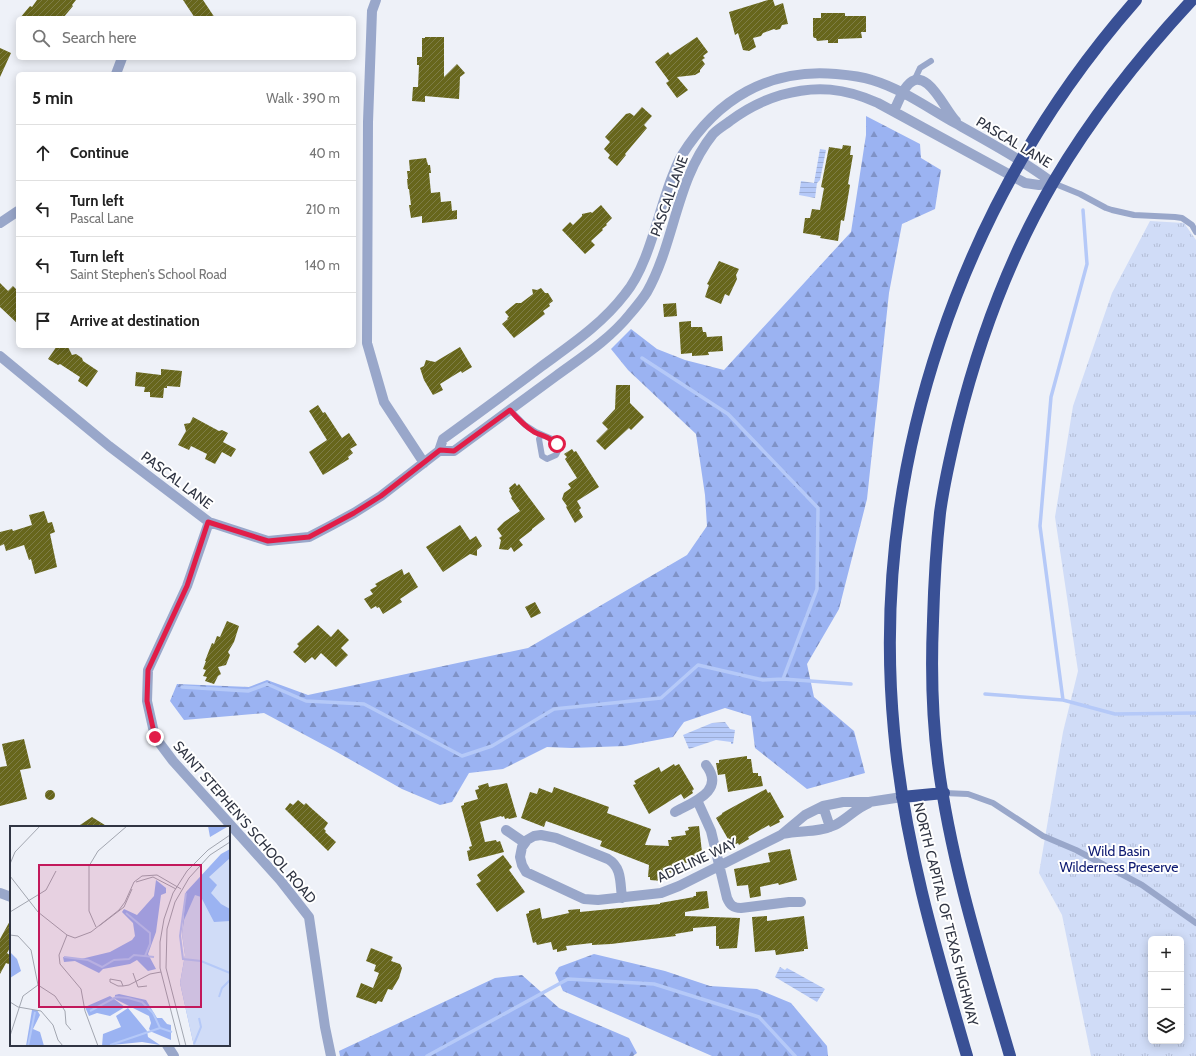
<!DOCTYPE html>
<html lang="en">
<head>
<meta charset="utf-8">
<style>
  body { margin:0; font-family:Cabin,sans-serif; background:#f2f2f2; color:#222 }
  .controls { position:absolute; right:12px; bottom:12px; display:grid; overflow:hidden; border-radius:6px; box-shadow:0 2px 10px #0003 }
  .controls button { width:36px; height:36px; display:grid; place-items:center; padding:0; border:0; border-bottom:1px solid #e0e0e0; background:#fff; color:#222; font:20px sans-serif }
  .stop { position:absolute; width:12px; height:12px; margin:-9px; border:3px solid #e11d48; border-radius:50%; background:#fff }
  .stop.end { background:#e11d48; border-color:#fff; box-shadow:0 1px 4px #0008 }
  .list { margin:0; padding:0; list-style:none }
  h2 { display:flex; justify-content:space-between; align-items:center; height:52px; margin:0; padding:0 16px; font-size:17px }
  h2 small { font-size:13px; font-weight:400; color:#767676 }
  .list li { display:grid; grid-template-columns:26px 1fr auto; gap:12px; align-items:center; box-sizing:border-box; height:56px; padding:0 16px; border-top:1px solid #e0e0e0 }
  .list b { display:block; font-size:15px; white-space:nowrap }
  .list p { margin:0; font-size:13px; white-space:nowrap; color:#767676 }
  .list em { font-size:13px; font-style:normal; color:#767676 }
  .icon { flex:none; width:22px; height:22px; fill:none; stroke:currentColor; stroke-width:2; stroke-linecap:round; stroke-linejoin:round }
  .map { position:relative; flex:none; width:1196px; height:1056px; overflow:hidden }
  .search { position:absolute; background:#fff; box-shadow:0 2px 10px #0003; left:16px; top:16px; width:340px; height:44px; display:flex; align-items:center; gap:10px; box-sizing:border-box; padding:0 14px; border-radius:6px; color:#767676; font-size:15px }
  .panel { position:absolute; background:#fff; box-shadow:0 2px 10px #0003; left:16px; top:72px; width:340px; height:276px; border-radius:6px }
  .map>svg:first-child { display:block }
</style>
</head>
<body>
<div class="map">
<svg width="1196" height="1056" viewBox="0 0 1196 1056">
  <defs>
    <pattern id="forest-firs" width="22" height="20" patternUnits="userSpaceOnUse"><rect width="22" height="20" fill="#9bb3f2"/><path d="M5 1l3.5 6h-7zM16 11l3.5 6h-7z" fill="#7f92c6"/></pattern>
    <pattern id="park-tufts" width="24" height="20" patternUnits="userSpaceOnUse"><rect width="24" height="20" fill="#d0dcf7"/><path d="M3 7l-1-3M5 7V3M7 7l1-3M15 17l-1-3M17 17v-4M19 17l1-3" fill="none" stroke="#b3bdd5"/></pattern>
    <pattern id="water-rules" width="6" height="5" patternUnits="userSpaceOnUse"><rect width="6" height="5" fill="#b5c9f8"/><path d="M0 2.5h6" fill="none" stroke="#9cadd6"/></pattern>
    <pattern id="building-hatch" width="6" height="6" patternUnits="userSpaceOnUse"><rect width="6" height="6" fill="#67661c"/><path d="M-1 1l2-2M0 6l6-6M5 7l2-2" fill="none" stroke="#7e7d47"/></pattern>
  </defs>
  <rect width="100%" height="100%" fill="#eef1f8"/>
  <!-- forest -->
  <path fill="url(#forest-firs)" d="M866,116L920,144L921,158L941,170L935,209L902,224L889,293L867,499L839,609L807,664L814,697L854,731L865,773L807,789L755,748L751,716L725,708L684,722L673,737L625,746L572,748L547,747L503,769L469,773L452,802L440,805L402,789L335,751L264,713L184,720L170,701L177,684L249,687L267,680L308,695L528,648L687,555L707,526L705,495L696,434L628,370L611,349L631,329L657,349L685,360L724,370L851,232L866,135Z
    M594,954L665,971L710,986L757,989L791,1003L827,1046L828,1056H712L563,991L555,973L559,967Z
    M522,975L559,1008L629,1038L637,1053L633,1056H340L339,1051L495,978Z"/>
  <!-- park -->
  <path fill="url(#park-tufts)" fill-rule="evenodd" d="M1150,221L1184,223L1196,240V1056H1091L1062,915L1039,873L1063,732L1078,671L1055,517L1073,406L1112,293ZM1151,939H1181V1041H1151Z"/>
  <!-- water -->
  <path fill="url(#water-rules)" d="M820,149L826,150L820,180L817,183L815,198L799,195L801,181L814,183Z
    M725,722L730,729L735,730L733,744H731V742L716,740L689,749L683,735L712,723Z
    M780,967L785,970L787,968L825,989L817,1002L775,977Z"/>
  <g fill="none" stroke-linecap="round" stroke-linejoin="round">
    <!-- stream -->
    <path stroke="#b5c9f8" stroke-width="3.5" d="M1083,210L1087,264L1051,397L1040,526L1063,700L1115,714L1196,713
      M642,358L728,414L818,508L817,589L783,679
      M182,687L248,691L267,684L306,701L364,704L462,756L492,746L554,709L661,698L698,665L763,680L783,679L851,684
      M985,694L1063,700
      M427,1056L568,979L654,984L759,1017L795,1056"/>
  </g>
  <!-- building -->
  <path fill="url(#building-hatch)" d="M37,0H76L72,5L73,6L63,18H20L30,6L32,7Z
    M183,0H203L215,18H195Z
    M768,0H773L775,6L783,3L788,24L782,25L780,29L776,30L774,29L763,33L761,36L753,38L756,47L749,51L743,50L738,33L735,35L729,12Z
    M821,13H845V16H866V32H861L862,38L838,39V43H828V40L817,41L816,38H814L813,36V18H821Z
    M425,37H444V77L457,64L465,73L460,77L459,99L425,96V102L412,101L413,87H418L419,65H417V57H422V38H425Z
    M697,37L708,52L703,56L705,58L702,60L705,64L700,70V72L695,75L677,77L688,90L677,98L666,83L669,81L655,62L668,52L670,55Z
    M0,48L11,53L0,77Z
    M642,107L652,116L644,125L647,128L625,154L626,155L617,166L608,158L610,155L604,149L610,142L605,137L626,114L630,113L634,116Z
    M843,145L851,146L850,155H853L848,184L850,185L844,221L841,220L838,241L820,238L821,236L803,233L805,218H810L812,209L820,210L824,188L821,187L829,147L842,149Z
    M426,158L428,165H430L431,173H429L431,193L440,192L441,202L451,201L452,211L457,210V219L422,223V216L411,218L409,205H411L409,189H408L407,179H408L407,171H410L409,160Z
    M601,205L612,218L606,224L607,225L602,229L603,230L591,241L595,245L585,254L562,230L570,222L573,225L582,216V214L591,212L592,213Z
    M719,261L739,269L736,275L737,279L729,296L725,294L721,304L705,297L709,285L707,284Z
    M0,283L8,291L13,286L18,291V324L0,307Z
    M541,288L545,293H548L553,301L549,304L550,306L543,311L545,314L514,338L502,324L508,319L507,318L509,317L505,312L516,303H521L533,294L532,289L537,290Z
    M676,303L677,316L664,317L663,304Z
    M691,321V327H702L703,332H706L707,337L722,336L723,351L708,352L709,355L692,356V353L681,354L679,322Z
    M57,346L68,347L72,355L76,354L82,358L83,361L98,371L87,387L78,381L80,377L60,364L58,365L48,359Z
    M460,347L472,367L462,373L461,371L440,384L443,390L433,395L424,380L420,368L424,366L426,360L435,362Z
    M161,369L182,371L180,387L167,386V388H164L163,398L150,397V392H144L145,387L135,386L136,372L161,375Z
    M616,385H630V403L644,417L631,430L629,428L605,450L596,441L608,429L602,423L615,409Z
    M318,405L323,413L325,412L342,438L349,433L357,445L350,449L353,453L348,457L349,459L323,475L309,452L327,440L309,411Z
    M193,417L219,431L222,430L228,433L223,442L236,449L231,457L222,452L215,464L205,459L207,454L191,446L189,450L178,445L186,431L184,424L190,423Z
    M572,449L574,452L576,451L599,487L577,501L581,508L579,510L583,517L575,523L566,507L567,506L562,499L564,493L571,488L568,484L577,478L565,459L567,457L564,454Z
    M515,483L517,486L519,484L545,519L532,529V530L519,540L523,545L514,552L511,547L508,550L499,549L501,540L499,538L502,536L497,529L504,522L520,511L511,498L512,497L509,491L510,490L509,488Z
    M44,511L48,523L52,522L55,532L50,534L57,567L35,574L31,559L29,560L24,545L6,551L4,544L0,546V532L12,529L13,531L32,525L29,515Z
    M460,525L470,540L476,536L482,546L477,550V556L470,554L443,572L426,547Z
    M402,569L404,575L409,572L418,587L400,599L402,602L383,614L379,607L377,608L376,606L371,609L364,599L373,594L370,590L377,586L375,584Z
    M535,602L541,613L531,618L525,607Z
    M227,621L239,626L234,642L228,652L230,655L226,665L218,667L221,674L218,676L214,684L205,681L207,677L203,676L206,670L203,669L206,661H205L212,643L214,644L217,636L220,637Z
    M318,625L331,637L338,629L349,640L341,648L348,655L336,667L321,653L315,660L312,657L305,663L293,652L299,646L297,644Z
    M24,739L31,768L20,770L27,799L0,806V767L7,766L2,744Z
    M747,756V759H751L753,773H758V776H761L763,786L728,792L725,774L718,775L716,763H719V760Z
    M674,764L675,766L679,764L694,789L692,791L693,793L684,799L681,794L649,814L633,785L636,784L634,781L659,767L661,772Z
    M488,783L489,787L507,783L517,817L509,819L508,818L505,819L504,816L502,817L501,816L480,822L485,842L496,840L497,842L500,841L504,852L469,861L467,851L470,850L469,847L472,846L461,806L464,805V803L478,799L475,790L479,789L478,786Z
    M554,787L609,807L607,813L651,829L645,845L669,846L668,840H672L671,837L686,835L685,831L689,830L688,827L699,826L703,861L685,863L686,870L662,874V881L650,880V877H648L649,865L600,846L602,841L546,821L544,827L521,818L530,792L537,794L539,788L552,793Z
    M766,789L768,793L770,792L784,817L779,820L780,822L770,827L769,825L748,837L749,839L739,845L738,843L732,846L716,818L722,814V813Z
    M45 795a5 5 0 1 1 10 0a5 5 0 1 1-10 0Z
    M298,800L304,805L306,803L310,807L328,823L324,829L326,831L325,832L336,842L328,851L285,809L290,803L293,805Z
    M92,817L108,827H77Z
    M790,849L797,880L779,885L778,883L760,887L761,896L750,898L748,885L737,886L734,869L770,862L768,853Z
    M503,855L512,867L509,870L525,892L497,912L476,884L481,881L477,875Z
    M707,891L709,908L685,912V916L740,918L737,948L719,949V946H716V926L693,928V931L675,934L676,936L611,944L592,945V943L566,946L567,950L557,952V949L553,950L551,942L537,945L536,942L533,943L526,914L529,913V911L540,908L542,919L569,913L568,910L580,909V912L660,904V903L694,897L693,896H696V892Z
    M767,916V921L804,916L808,949H804V951L776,955L775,950L755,952L752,917Z
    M11,919V946L7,953L11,956V965L6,963L0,974V939Z
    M371,948L393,957L391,961L400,964L402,968L399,978L392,990L388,989L382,1002L378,1001L376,1004L356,997L361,983L373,988L379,973L374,971L376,965L366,961Z"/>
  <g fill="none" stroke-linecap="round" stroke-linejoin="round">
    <!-- lane -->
    <path stroke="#99a7ca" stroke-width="6" d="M914,81L920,68L931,61
      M1053,183L1080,194L1106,208L1112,210L1134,215L1175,217L1182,218L1192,225L1196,232
      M510,410L525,425L536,432L552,439L557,443L558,451L556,455L547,459L542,456L539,439L541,435
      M944,793L968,794L993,803L1043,836L1076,850L1142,885L1196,923"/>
    <!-- street -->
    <path stroke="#99a7ca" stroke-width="10" d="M376,0L372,11L368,122L367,343L384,402L424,463
      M116,74L122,58
      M894,111C898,103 901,93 907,86C926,63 945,111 956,121
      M0,223L18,211
      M0,356L109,446L209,522L268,541L309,537L332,525L354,513L381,496L439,451L443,439C476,415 509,391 542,366C572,344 602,324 625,294C649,265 658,212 672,177C675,170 678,161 682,155C717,99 769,68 836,74C848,75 860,76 872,80C902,89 928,108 955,123C989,142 1022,160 1053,183
      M439,451H454C488,426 522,401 556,376C582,357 610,339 630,314C636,307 642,300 647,292C675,242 676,180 713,134C718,129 725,125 730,121C746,109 761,101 781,95C816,85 845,88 878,103L1025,183L1039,185L1053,183
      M209,522L187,586L148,670L147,701L155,737L173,761L280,880L309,917L325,1027L331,1056
      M697,800L711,831L727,898C730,905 733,908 741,908L789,902H801
      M823,806L830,827
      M675,812C693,802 726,791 706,765
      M506,830L525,843
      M783,834C800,830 818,833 835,825C847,819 856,808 869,803
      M0,893L11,897
      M622,898C620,883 622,867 608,859L556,838L541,835L534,836L527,840L522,847L520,857L522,865L526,872L584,899L598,900L661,893L679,886L781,835L805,815L823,806L843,802H869L902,797
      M167,1045L174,1056"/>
    <!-- highway -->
    <path stroke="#395095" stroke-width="12" d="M902,797L944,793
      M967,1056C936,950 904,842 894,731C869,466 961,199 1136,0
      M1010,1056C982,960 951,863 938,763C932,716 931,668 933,621C934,585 936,549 940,513C944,483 951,453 958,424C979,340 1010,256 1054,181C1093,115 1140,56 1192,0"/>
  </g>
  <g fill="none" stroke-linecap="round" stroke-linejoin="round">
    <!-- route -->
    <path stroke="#e11d48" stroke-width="5" d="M155,737L147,701L148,670L187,586L208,522L268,541L309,537L354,513L381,496L440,450L454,451L510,410C517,418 525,426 534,432C542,436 550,437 557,444"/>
  </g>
  <g text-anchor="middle" stroke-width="4" stroke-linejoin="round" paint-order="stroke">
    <!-- street labels -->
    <g font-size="14" fill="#303543" stroke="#fff">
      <text transform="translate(1014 142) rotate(31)" y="5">PASCAL LANE</text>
      <text transform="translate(669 196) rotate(-70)" y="5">PASCAL LANE</text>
      <text transform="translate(177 480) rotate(37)" y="5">PASCAL LANE</text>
      <text transform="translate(245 822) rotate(49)" y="5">SAINT STEPHEN'S SCHOOL ROAD</text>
      <text transform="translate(697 860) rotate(-25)" y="5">ADELINE WAY</text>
      <text transform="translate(946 914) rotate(76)" y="5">NORTH CAPITAL OF TEXAS HIGHWAY</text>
    </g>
    <!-- park labels -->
    <g font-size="14" fill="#0e1b72" stroke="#fff">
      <text x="1119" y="856">Wild Basin<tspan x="1119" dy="16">Wilderness Preserve</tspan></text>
    </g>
  </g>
  <!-- overview -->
  <g transform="translate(10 826)">
    <rect width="220" height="220" fill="#eef1f8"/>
    <path d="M198,0H217V1L200,11ZM220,23V220H184L170,157L175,129L172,108L176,66L211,28ZM146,54L156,62V67L151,69L146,106L138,128L146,143L138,145L127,134L120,138L93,143L89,147L65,135L54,136L53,131L71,133L100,126L122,114L125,110L123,97L112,86L114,83L127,89L144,70ZM0,126L7,133L11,145L0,152ZM109,168L136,174L147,192H152L157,198L161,199V214L142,206L139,203L141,197L139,190L105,173V169ZM100,170L115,181L100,190L87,187L79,190L75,181ZM118,182L137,205L138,211L150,219L132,216L92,220L93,208L111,201L106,190ZM22,184H27L30,189L23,203L30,206L34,220H16Z" fill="#9bb3f2"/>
    <path d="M220,32V83L211,78L201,67L207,59L199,51ZM185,69L191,71L204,96L220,95V220H184L170,157L175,129L172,108L174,94Z" fill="#d0dcf7"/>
    <path fill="none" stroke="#b5c9f8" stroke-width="2" d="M176,67L170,110L173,133L191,135L220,147M116,87L140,107V118L135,130M54,131L78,134L92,141L104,134L119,133L124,129L144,131M209,171L212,162L220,154M80,185L106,171L118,172L132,176L143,187L150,202L162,206M184,218L191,201L189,192M100,219L150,202M18,220L25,186"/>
    <path fill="none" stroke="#a2a6b0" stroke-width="1" d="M0,38L5,26L30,0M0,50L28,86L57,109L65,112L81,106L109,84L115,76L124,56L132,50L147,49L171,63M126,56L143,51L166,63M0,86L36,64L46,45M89,100L114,81L122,63M86,101L79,85V40L88,25L117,0M0,109L8,110L21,124L28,159M57,109L49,129L50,138L71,163L75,185L88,220M123,147L128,161L137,160M28,159L45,170L55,185L56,198L61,204M113,160L111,155L100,153V156L108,160H113L119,159L140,148L151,146M0,176L8,181L31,185L43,199L48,214L53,220M0,210L13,170L28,159M170,220L150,142V116L154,93L163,67L177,45L198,24L220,9M176,220L156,142L157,103L165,76L179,52L200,29L220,16"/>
    <path fill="#c2185b" fill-opacity="0.15" stroke="#c2185b" stroke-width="2" d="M29,39H191V181H29Z"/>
    <rect width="220" height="220" fill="none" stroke="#303543" stroke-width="2"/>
  </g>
</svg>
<div class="controls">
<button>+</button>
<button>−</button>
<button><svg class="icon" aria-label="layers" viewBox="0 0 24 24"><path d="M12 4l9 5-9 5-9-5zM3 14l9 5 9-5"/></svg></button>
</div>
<div class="stop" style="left:557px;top:444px"></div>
<div class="stop end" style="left:155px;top:737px"></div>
<div class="search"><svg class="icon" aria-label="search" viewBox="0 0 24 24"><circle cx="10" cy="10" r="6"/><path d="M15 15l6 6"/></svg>Search here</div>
<section class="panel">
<h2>5 min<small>Walk · 390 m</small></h2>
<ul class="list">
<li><svg class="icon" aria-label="ahead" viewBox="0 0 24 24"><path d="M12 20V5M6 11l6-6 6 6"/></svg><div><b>Continue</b></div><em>40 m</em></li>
<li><svg class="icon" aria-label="left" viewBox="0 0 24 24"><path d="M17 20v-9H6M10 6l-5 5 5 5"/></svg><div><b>Turn left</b><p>Pascal Lane</p></div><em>210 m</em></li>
<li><svg class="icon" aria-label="left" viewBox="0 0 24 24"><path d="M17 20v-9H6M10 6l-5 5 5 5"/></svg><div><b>Turn left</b><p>Saint Stephen's School Road</p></div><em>140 m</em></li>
<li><svg class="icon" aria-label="arrive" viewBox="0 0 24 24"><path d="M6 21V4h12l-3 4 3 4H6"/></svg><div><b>Arrive at destination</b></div></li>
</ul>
</section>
</div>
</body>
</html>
